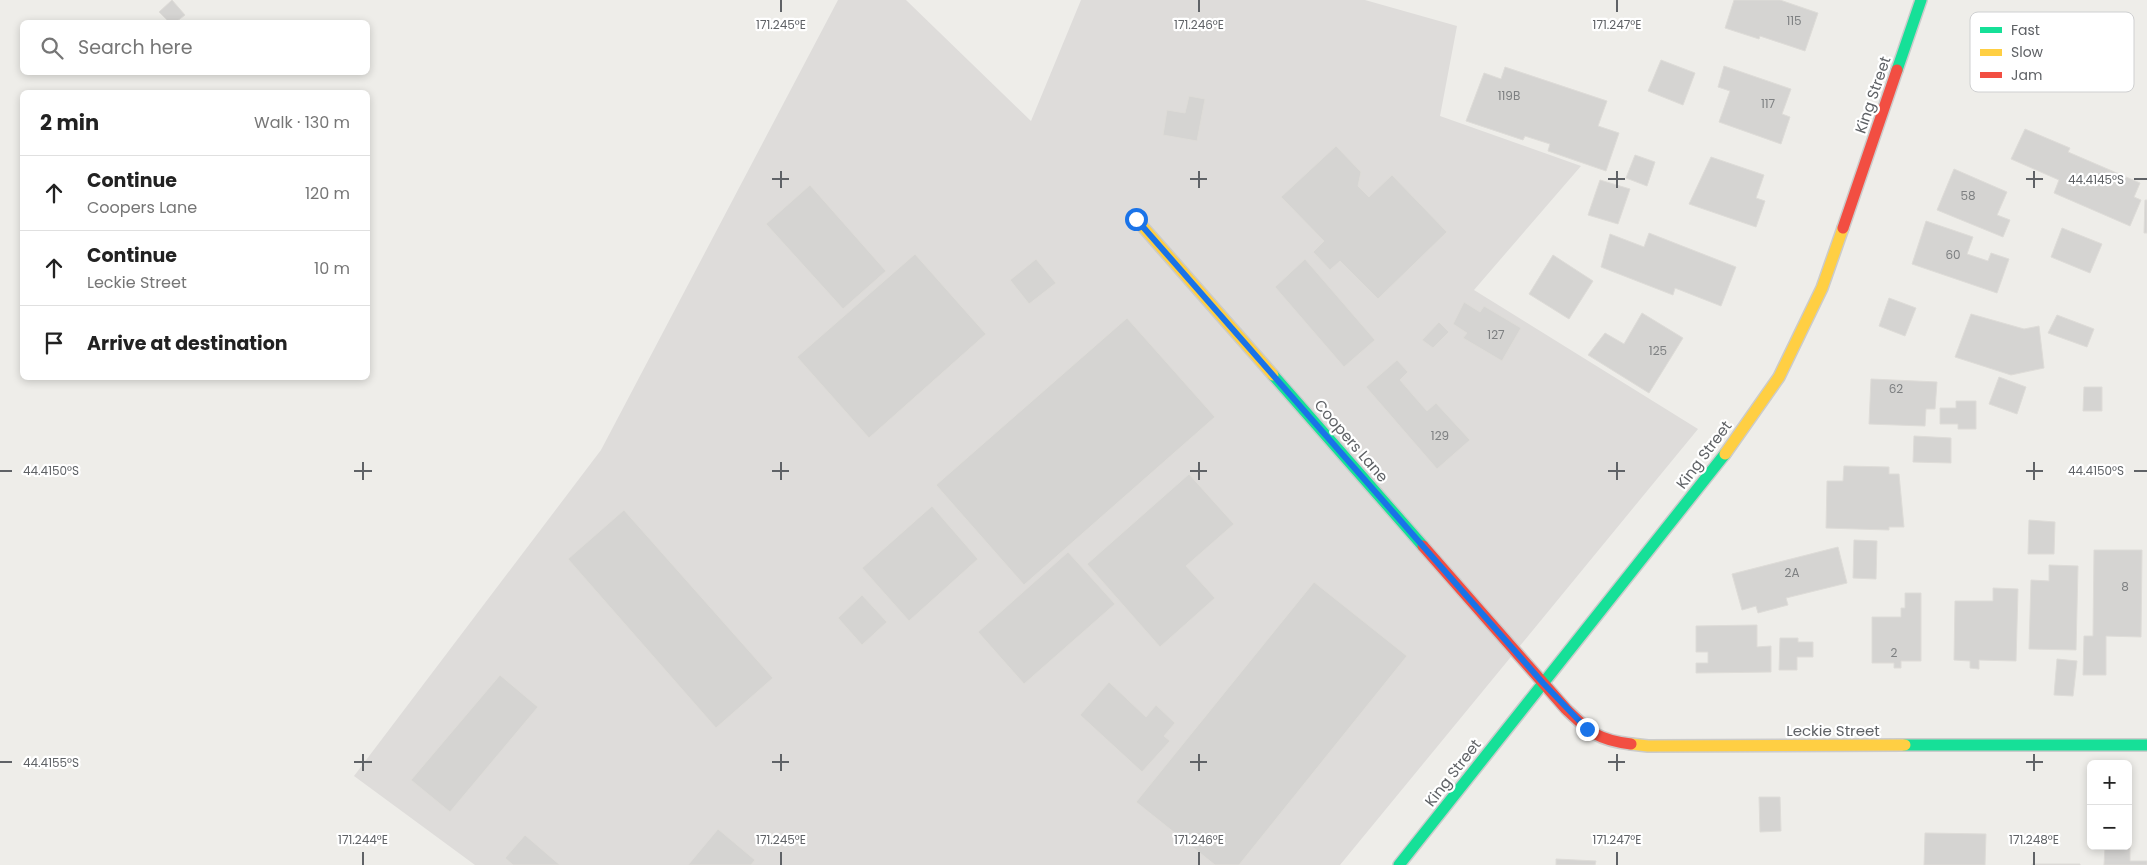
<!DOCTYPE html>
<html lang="en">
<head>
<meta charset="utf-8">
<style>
  body { margin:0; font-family:Poppins,sans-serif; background:#f6f6f6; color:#222 }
  .controls { position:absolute; right:15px; bottom:15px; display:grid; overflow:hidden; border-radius:8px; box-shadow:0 2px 8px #0003 }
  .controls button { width:45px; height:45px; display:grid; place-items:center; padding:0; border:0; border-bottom:1px solid #e0e0e0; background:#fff; color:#222; font:25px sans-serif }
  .stop { position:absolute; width:15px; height:15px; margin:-11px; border:4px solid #1a73e8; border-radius:50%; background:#fff }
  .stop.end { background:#1a73e8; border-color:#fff; box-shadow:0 1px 5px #0008 }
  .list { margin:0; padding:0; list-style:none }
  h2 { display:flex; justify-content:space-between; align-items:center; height:65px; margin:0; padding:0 20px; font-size:21px }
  h2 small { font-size:16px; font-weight:400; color:#767676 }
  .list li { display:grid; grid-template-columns:32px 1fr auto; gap:15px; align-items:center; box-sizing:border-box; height:75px; padding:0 20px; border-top:1px solid #e0e0e0 }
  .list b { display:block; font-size:19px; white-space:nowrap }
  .list p { margin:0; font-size:16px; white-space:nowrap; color:#767676 }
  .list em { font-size:16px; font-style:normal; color:#767676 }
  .icon { flex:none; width:28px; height:28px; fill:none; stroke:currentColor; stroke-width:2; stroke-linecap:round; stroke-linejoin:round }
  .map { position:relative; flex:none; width:2147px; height:865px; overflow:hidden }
  .search { position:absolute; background:#fff; box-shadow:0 2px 8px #0003; left:20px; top:20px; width:350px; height:55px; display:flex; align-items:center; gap:12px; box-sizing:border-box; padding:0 18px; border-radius:8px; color:#767676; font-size:19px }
  .panel { position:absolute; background:#fff; box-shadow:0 2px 8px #0003; left:20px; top:90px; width:350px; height:290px; border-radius:8px }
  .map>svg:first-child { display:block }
</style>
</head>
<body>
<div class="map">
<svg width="2147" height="865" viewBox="0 0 2147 865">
  <rect width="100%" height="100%" fill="#eeede9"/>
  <!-- industrial -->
  <path fill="#dedcda" d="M838,0H906L1031,121L1081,0H1365L1457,26L1440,116L1581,166L1474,290L1698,429L1340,865H475L354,776L601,450Z"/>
  <!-- building -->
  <path fill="#d5d4d2" stroke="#dedcd8" d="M172,0L185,15L176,22H169L159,12Z
    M1734,0H1780L1818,13L1805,51L1760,36L1759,39L1725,28Z
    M1661,60L1695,73L1683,105L1648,91Z
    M1724,66L1791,89L1782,114L1790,117L1781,144L1719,122L1730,91L1718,87Z
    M1505,67L1607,101L1598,126L1619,133L1606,171L1548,151L1550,144L1525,136L1523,140L1466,121L1484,73L1501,79Z
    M1189,96L1205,99L1197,141L1163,135L1167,110L1185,113Z
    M2025,129L2070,148L2068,152L2140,183L2134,197L2141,200L2130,226L2054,193L2059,180L2011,159Z
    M1336,146L1361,172L1358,186L1369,197L1392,175L1447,232L1378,299L1340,261L1330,270L1313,252L1324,241L1281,197Z
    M1635,155L1655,162L1647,186L1626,178Z
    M1711,157L1764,175L1756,198L1765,201L1756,227L1689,204Z
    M1954,169L2007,192L1997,215L2010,220L2003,237L1937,210Z
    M1600,180L1630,189L1618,224L1588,215Z
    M810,185L886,271L843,309L766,224Z
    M2145,200H2147V233H2144Z
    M1926,221L1973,237L1967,254L1988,261L1991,253L2009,259L1997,293L1912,264Z
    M2062,228L2102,244L2090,273L2051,257Z
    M1649,233L1736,267L1721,306L1675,288L1673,295L1601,267L1610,234L1644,247Z
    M915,254L986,334L869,438L797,357Z
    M1553,255L1593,281L1569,319L1529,294Z
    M1036,259L1056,283L1029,304L1010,280Z
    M1305,259L1375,340L1344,367L1275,287Z
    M1889,298L1916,308L1905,336L1879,326Z
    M1464,302L1480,312L1484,306L1521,328L1502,361L1463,338L1467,333L1453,324Z
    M1642,313L1683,338L1649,393L1588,355L1605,333L1624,344Z
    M1971,314L2024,329L2039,326L2044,368L2011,375L1955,357Z
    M2057,315L2094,329L2087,347L2048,333Z
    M1127,318L1215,417L1024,585L936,485Z
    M1439,322L1449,332L1433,348L1422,340Z
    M1397,360L1408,372L1400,380L1427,411L1436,403L1470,440L1437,469L1366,387Z
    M1999,377L2026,387L2017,414L1989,404Z
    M1871,379L1937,382L1935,409H1926L1925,426L1869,424Z
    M2084,387H2102V411H2083Z
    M1956,401H1976V429H1958V424H1940V408H1956Z
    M1914,436L1951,438V463L1913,462Z
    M1844,466L1889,467V474H1899L1904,527H1889V530L1826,528L1827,481H1843Z
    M1189,474L1234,524L1186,566L1215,598L1160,647L1087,564Z
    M932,506L978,559L909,621L862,568Z
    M624,510L773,678L716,728L568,559Z
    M2029,520L2055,522L2054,554H2028Z
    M1854,540L1877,541L1876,579L1853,578Z
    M1838,547L1847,583L1786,598L1788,605L1758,613L1756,606L1742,610L1732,574Z
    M2094,550H2142L2141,637L2106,636V675H2083L2084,636H2093Z
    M1068,552L1115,604L1024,684L978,632Z
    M2049,565L2078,566L2076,650L2029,649L2031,580L2049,581Z
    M1314,582L1407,656L1239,865H1215L1136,802Z
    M1993,588L2018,589L2016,661L1979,660V669L1970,668V661L1954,660L1955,601H1993Z
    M1905,593H1921V661H1901V668H1894V663H1872V617H1901V608H1905Z
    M862,595L887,622L862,645L838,618Z
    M1757,625V647L1771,646V672L1696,673V663H1708V652H1696V626Z
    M1780,638H1798V642H1813V657H1797V670H1779Z
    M2057,659L2077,661L2073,696L2054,695Z
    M500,675L538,707L450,812L411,780Z
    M1109,682L1146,717L1156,705L1175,723L1164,736L1170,741L1142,772L1080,715Z
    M1759,797H1780L1781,831L1760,832Z
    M718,829L755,860L751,865H688Z
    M1925,833L1986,834L1985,865H1924Z
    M525,835L560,865H513L505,858Z
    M2105,846L2130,847V861H2147V865H2104Z
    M1556,859L1596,861L1595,865H1556Z
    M2032,864H2080V865H2032Z"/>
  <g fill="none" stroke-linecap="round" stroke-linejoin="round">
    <defs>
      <path id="fast" d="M1897,70L1921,0
        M1273,375L1423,546
        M1905,745H2147
        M1399,865L1725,454"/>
      <path id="slow" d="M1136,219L1273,375
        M1725,454L1779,377L1822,288L1843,228
        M1631,744L1648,746L1905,745"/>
      <path id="jam" d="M1843,228L1897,70
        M1423,546L1566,709C1590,732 1597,740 1631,744"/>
    </defs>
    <!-- fast casing -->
    <use href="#fast" stroke="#cbcbcb" stroke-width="14"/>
    <!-- slow casing -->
    <use href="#slow" stroke="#cbcbcb" stroke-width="14"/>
    <!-- jam casing -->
    <use href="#jam" stroke="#cbcbcb" stroke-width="14"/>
    <!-- fast -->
    <use href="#fast" stroke="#16e098" stroke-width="11"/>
    <!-- slow -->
    <use href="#slow" stroke="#ffcf43" stroke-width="11"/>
    <!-- jam -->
    <use href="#jam" stroke="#f24e42" stroke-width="11"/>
  </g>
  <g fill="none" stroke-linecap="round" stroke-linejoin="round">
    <!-- route -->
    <path stroke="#1a73e8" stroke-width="6" d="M1136,219L1543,683L1587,729"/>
  </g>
  <!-- ticks -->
  <path fill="none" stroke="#5f6266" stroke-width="2" d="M781,0V12M1199,0V12M1617,0V12M781,171V188M1199,171V188M1617,171V188M2034,171V188M772,179H789M1190,179H1207M1608,179H1625M2026,179H2043M2134,179H2147M363,462V480M781,462V480M1199,462V480M1617,462V480M2034,462V480M0,471H12M354,471H372M772,471H789M1190,471H1207M1608,471H1625M2026,471H2043M2134,471H2147M363,754V771M781,754V771M1199,754V771M1617,754V771M2034,754V771M0,762H12M354,762H372M772,762H789M1190,762H1207M1608,762H1625M2026,762H2043M363,852V865M781,852V865M1199,852V865M1617,852V865M2034,852V865"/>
  <g text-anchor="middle" stroke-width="4.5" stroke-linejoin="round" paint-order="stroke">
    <!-- number labels -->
    <g font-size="12" fill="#7e8082">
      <text x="1794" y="25">115</text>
      <text x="1509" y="100">119B</text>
      <text x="1768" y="108">117</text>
      <text x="1968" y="200">58</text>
      <text x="1953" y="259">60</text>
      <text x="1496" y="339">127</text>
      <text x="1658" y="355">125</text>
      <text x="1896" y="393">62</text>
      <text x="1440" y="440">129</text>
      <text x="1792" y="577">2A</text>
      <text x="2125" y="591">8</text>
      <text x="1894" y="657">2</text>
    </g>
    <!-- street labels -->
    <g font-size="15" fill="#5f6266" stroke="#fff">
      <text transform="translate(1873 95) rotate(-71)" y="5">King Street</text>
      <text transform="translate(1351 441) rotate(49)" y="5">Coopers Lane</text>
      <text transform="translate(1704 455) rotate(-53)" y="5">King Street</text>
      <text x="1833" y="736">Leckie Street</text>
      <text transform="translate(1453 773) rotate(-52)" y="5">King Street</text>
    </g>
  </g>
  <!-- legend -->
  <rect x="1970" y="12" width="164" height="80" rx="8" fill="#fff" stroke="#cfd0d1" stroke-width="1"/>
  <rect x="1980" y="27" width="22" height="6" fill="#16e098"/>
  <rect x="1980" y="49" width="22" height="7" fill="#ffcf43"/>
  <rect x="1980" y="72" width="22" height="6" fill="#f24e42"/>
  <g font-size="14" fill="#5f6266">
    <text x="2011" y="35">Fast</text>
    <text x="2011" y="57">Slow</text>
    <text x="2011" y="80">Jam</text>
  </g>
  <g font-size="12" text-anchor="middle" fill="#5f6266" stroke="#fff" stroke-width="4.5" stroke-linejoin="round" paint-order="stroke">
    <text x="781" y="29">171.245°E</text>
    <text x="1199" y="29">171.246°E</text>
    <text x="1617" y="29">171.247°E</text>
    <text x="2096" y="184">44.4145°S</text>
    <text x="51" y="475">44.4150°S</text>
    <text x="2096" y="475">44.4150°S</text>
    <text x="51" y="767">44.4155°S</text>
    <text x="363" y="844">171.244°E</text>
    <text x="781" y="844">171.245°E</text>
    <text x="1199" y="844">171.246°E</text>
    <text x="1617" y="844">171.247°E</text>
    <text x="2034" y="844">171.248°E</text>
  </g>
</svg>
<div class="controls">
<button>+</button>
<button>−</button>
</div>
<div class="stop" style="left:1136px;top:219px"></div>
<div class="stop end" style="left:1587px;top:729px"></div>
<div class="search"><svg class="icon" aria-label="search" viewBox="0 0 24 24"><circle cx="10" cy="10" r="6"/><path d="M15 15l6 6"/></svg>Search here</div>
<section class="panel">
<h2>2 min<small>Walk · 130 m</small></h2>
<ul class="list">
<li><svg class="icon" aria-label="ahead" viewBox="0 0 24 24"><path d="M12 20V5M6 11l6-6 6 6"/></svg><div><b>Continue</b><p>Coopers Lane</p></div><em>120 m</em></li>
<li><svg class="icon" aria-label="ahead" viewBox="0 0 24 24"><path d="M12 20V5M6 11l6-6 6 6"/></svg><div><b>Continue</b><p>Leckie Street</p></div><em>10 m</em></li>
<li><svg class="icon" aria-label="arrive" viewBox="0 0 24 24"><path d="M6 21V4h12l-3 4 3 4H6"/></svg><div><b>Arrive at destination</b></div></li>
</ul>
</section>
</div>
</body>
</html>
